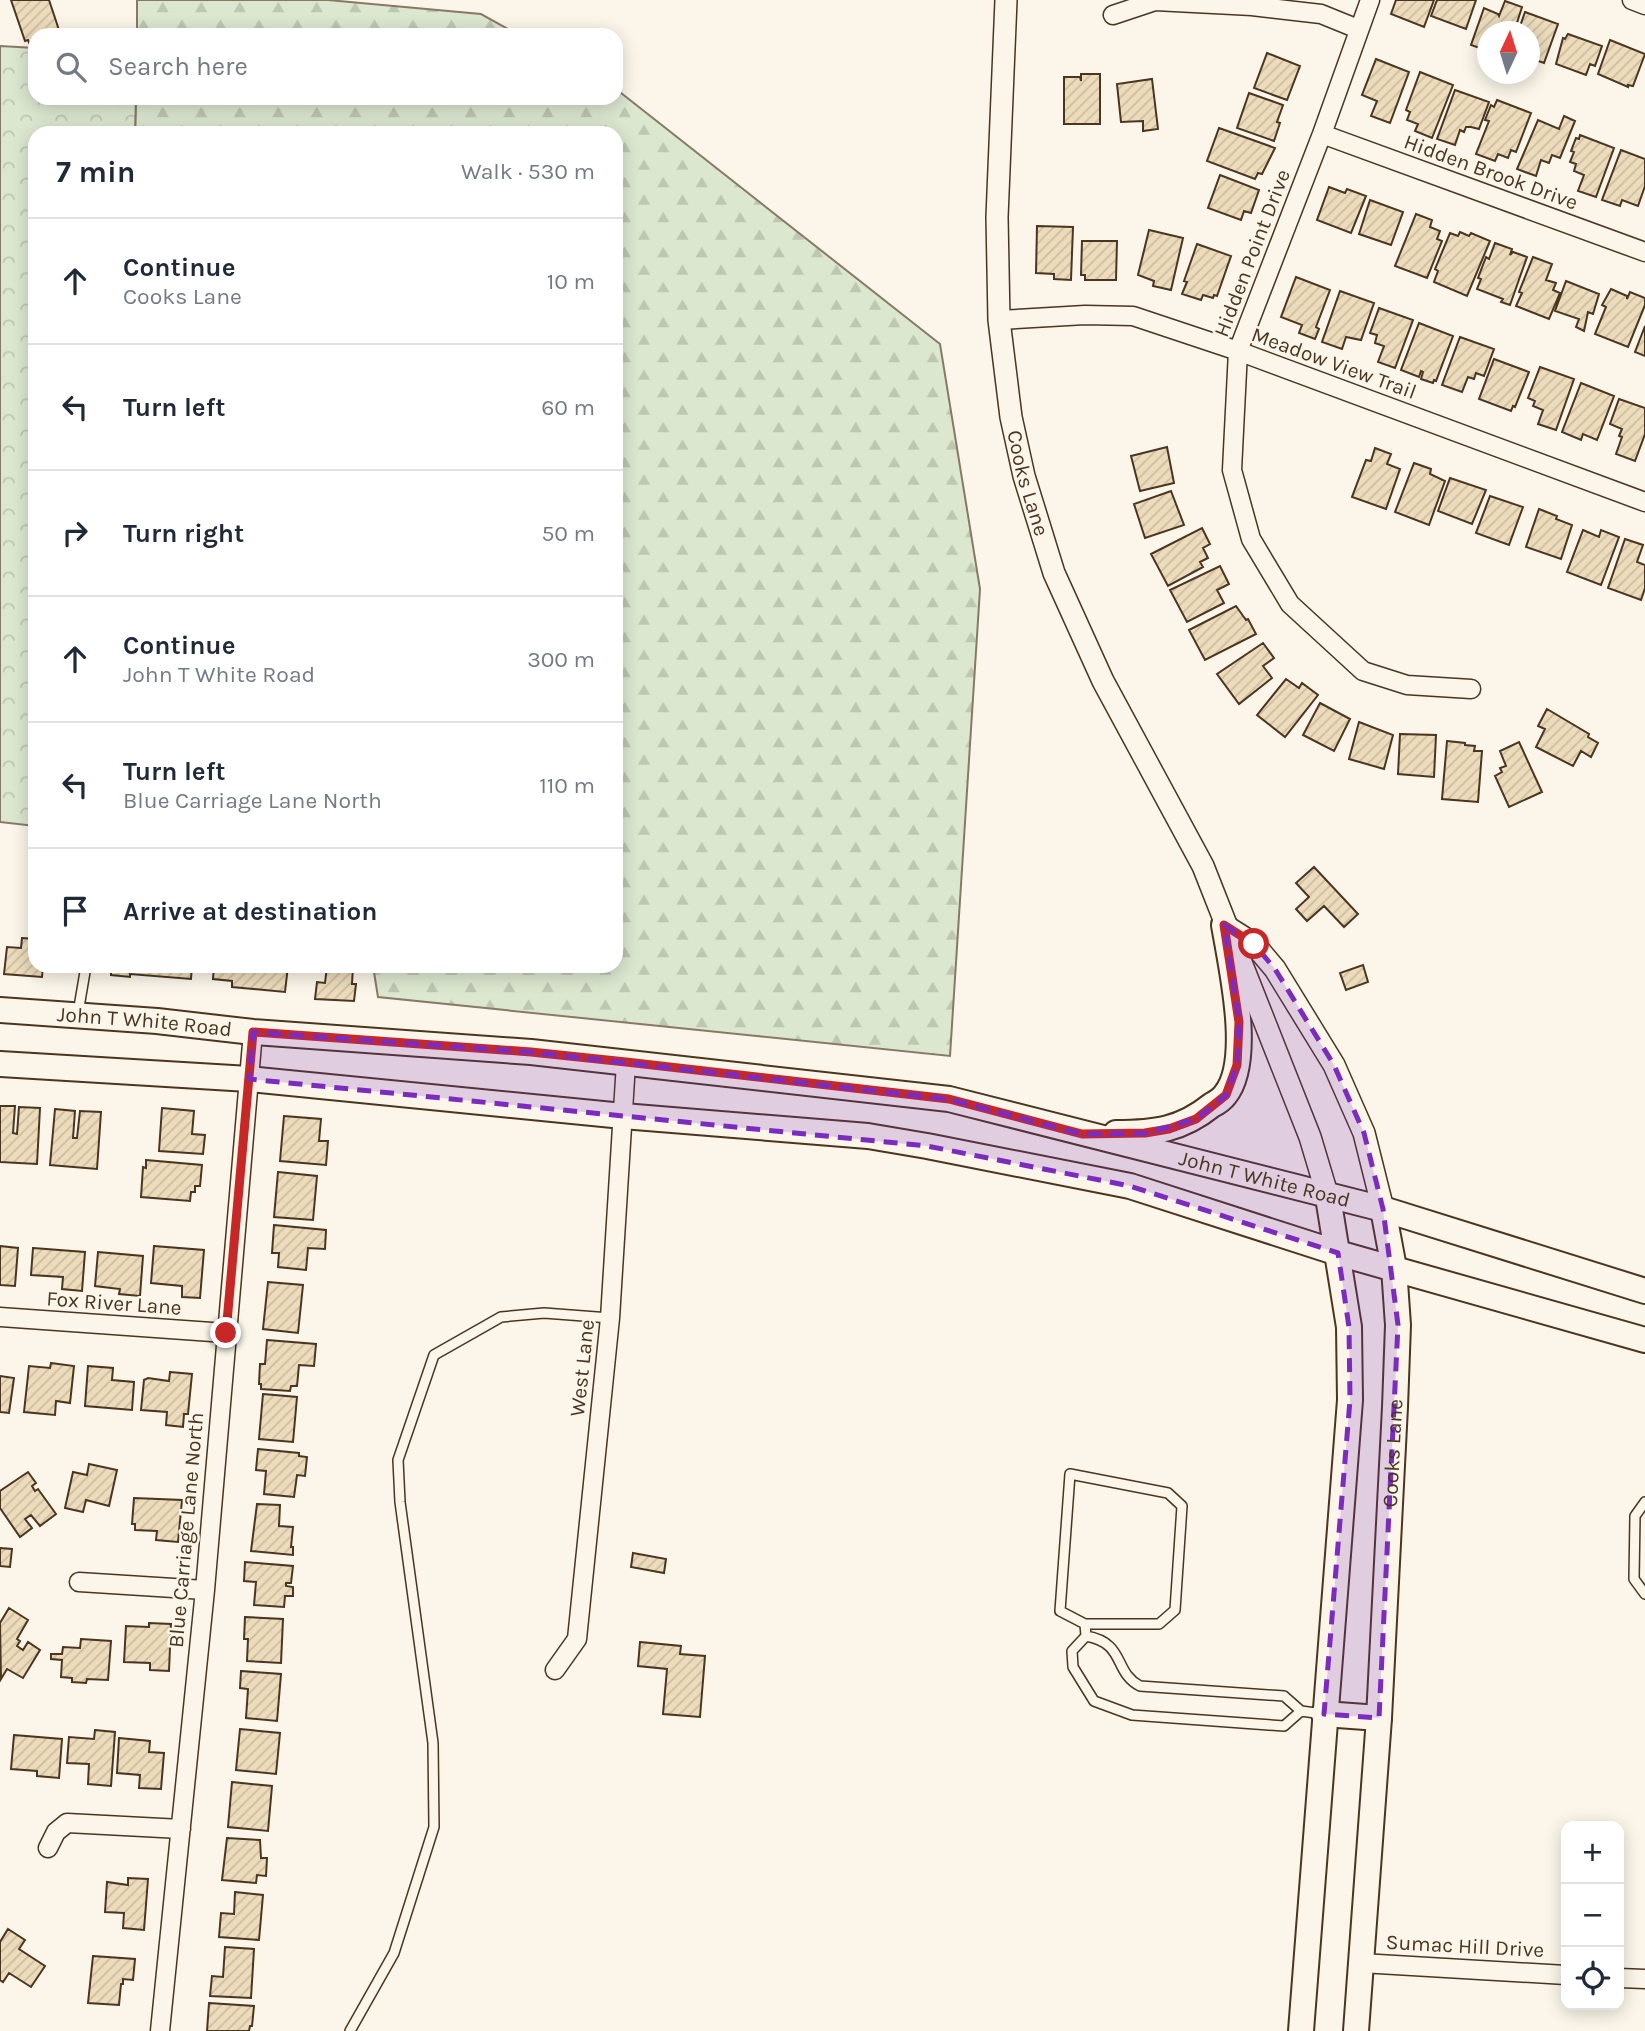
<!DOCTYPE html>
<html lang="en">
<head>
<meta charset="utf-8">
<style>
  body { margin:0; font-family:Karla,sans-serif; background:#f6f6f7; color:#1f2937 }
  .controls { position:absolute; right:21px; bottom:21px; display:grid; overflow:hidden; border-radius:14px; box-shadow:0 4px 18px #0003 }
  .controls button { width:63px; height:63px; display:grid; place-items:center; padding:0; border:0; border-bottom:2px solid #e0e1e3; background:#fff; color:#1f2937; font:35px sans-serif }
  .compass { position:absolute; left:1477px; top:21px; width:63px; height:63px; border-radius:50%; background:#fff; box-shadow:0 4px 18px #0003; rotate:4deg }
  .stop { position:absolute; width:21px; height:21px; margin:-16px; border:5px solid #c62828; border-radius:50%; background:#fff }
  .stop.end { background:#c62828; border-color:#fff; box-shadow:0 2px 7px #0008 }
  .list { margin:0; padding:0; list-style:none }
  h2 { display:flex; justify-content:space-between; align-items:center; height:91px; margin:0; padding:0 28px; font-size:30px }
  h2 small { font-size:23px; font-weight:400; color:#747a83 }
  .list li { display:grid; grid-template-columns:46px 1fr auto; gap:21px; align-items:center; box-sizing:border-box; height:126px; padding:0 28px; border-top:2px solid #e0e1e3 }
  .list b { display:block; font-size:26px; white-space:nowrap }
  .list p { margin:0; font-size:23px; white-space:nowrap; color:#747a83 }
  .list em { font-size:23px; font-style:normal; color:#747a83 }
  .icon { flex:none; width:38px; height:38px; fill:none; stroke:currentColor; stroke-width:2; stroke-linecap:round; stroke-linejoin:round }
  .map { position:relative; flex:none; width:1645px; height:2031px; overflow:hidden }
  .search { position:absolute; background:#fff; box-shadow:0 4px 18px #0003; left:28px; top:28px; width:595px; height:77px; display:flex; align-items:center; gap:18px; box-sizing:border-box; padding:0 24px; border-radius:21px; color:#747a83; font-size:26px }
  .panel { position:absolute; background:#fff; box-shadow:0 4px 18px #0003; left:28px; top:126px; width:595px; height:847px; border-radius:21px }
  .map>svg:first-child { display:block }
</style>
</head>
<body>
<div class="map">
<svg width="1645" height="2031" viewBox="0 0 1645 2031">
  <defs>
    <pattern id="forest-firs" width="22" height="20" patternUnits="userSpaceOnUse" patternTransform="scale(1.75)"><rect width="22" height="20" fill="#dce7d0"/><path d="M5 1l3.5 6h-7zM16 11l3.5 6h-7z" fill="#bec7b2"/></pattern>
    <pattern id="park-crowns" width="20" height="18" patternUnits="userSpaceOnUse" patternTransform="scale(1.75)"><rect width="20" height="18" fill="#dce7d0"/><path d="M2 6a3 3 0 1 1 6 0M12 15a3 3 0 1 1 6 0" fill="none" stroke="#bec7b2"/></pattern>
    <pattern id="building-hatch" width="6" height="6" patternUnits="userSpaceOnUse" patternTransform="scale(1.75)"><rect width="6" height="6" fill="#ecdcbc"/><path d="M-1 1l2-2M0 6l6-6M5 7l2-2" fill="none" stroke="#ccbda1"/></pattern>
  </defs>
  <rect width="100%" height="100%" fill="#fbf6e9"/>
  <!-- forest -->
  <path fill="url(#forest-firs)" stroke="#887966" stroke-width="2" d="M137,0H328L481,14L519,35H137Z
    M616,89L940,344L980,589L950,1056L378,997L373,966H616V133H135L136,98H616Z"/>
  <!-- park -->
  <path fill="url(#park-crowns)" stroke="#887966" stroke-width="2" d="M0,46L35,48V98H136L135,133H35V826L0,822Z"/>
  <!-- building -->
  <path fill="url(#building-hatch)" stroke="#4a3520" stroke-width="2" d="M11,0H49L59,30L43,35H35V44L30,45L28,40L25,41Z
    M1396,0H1434L1424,27L1391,14Z
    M1437,0H1476L1466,29L1431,16Z
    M1505,1L1522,7L1514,32H1488V51L1471,45L1484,8L1498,14L1499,16Z
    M1525,12L1558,24L1544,63L1530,58V32H1518Z
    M1568,34L1602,46L1595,66L1590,64L1586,75L1556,64L1563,38L1565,39Z
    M1610,40L1645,54L1633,86L1628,85V87L1598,74Z
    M1267,53L1300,66L1287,100L1254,88Z
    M1376,59L1409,72L1390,123L1371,116L1377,101L1362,95Z
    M1420,72L1453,85L1432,138L1415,131L1418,124L1407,120L1410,112L1406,110Z
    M1081,74H1100V124H1064V77H1080L1081,81Z
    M1152,79L1158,129L1143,131V121L1121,122L1117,84Z
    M1455,90L1489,102L1479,129L1471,127H1466L1464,132L1460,130L1455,145L1437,139Z
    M1249,93L1283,105L1277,122L1280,123L1274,141L1237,128Z
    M1497,100L1531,113L1516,152L1511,150L1508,158L1498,154L1495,161L1476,154L1489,121L1485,120L1491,105L1494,107Z
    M1564,116L1575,121L1560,158L1552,155L1549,163L1541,160L1536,176L1517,169L1538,120L1559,129Z
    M1219,128L1275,148L1262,174L1258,173L1255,179L1207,161Z
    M1580,135L1614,148L1596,197L1578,191L1584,175L1574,171L1576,164L1570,162L1574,152L1571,151L1576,138L1579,139Z
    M1621,150L1645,159V186L1638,206L1622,200L1620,206L1602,200Z
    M1220,175L1259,190L1251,213L1244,211L1241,220L1208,208Z
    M1329,187L1345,193L1347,189L1366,196L1351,233L1317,220Z
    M1370,200L1403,212L1391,245L1359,234Z
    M1416,214L1432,220L1430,227L1440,231L1437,239L1442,241L1427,278L1395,266Z
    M1037,226L1073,227L1071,280L1054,279V274L1036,273Z
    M1149,230L1183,238L1171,290L1153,286L1154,281L1138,275Z
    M1460,232L1469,236L1471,233L1490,241L1467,296L1434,282L1438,271L1435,269L1450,233L1458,236Z
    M1082,241H1117L1116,280H1085V275H1081Z
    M1495,243L1512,249L1510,255L1513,252L1527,257L1510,305L1501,302L1503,299L1477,289L1481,279L1478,278L1486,257L1489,259Z
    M1197,244L1231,256L1217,296L1214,295L1213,298L1203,295L1201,300L1182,294L1187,282L1184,281Z
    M1533,257L1552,264L1546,280L1556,283L1553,290L1560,293L1549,319L1516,306L1522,293L1519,292Z
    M1296,277L1330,290L1316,327L1319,329L1315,339L1299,333L1302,325L1281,317Z
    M1566,281L1599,294L1593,314L1588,312L1584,331L1576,327L1579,319L1555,311Z
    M1611,289L1627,296V299L1630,292L1645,298V305L1628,347L1595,334L1606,307L1602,305Z
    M1340,291L1374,303L1361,340L1346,337L1342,349L1322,342Z
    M1379,308L1413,320L1395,368L1378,362L1384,346L1375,343L1377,335L1370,333Z
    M1419,323L1453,336L1436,381L1434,380L1433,383L1421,379L1423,372L1421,371L1419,377L1401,370Z
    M1645,326V356L1635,352Z
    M1460,337L1494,349L1484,376L1476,373L1474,379L1468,377L1462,392L1442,385Z
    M1494,359L1529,372L1515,407L1513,406L1511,411L1479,399Z
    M1540,367L1574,379L1556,430L1538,424L1543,410L1533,406L1535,401L1528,398Z
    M1581,383L1614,396L1597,440L1583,434L1581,440L1562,432Z
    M1619,399L1645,408V434L1635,461L1616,454L1622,437L1619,436L1622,429L1610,424Z
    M1167,447L1174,483L1140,491L1131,456Z
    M1375,448L1391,454L1387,464L1400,469L1386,509L1352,497L1366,460L1371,461Z
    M1414,463L1431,469L1430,474L1445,481L1429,525L1395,512Z
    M1450,478L1486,490L1472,524L1438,511Z
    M1171,491L1184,525L1145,538L1134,504Z
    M1490,496L1523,507L1509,545L1476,533Z
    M1539,509L1557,516L1556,519L1572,525L1561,559L1526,547Z
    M1202,528L1210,544L1203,548L1208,558L1200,562L1203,567L1168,586L1151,554Z
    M1583,530L1599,537L1601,530L1619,537L1601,585L1567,572Z
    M1625,539L1643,545L1637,562L1645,565V588L1641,600L1608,588Z
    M1220,566L1229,584L1217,590L1224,603L1187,622L1170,590Z
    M1236,606L1246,620L1248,619L1256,634L1205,660L1189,630Z
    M1263,643L1274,658L1263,666L1272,678L1239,704L1217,674Z
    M1286,679L1299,688L1302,683L1318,695L1285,737L1257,715Z
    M1320,703L1350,719L1334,751L1303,735Z
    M1547,709L1589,734L1588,737L1598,743L1591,757L1581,751L1573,766L1536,747L1545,729L1538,726Z
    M1359,722L1393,735L1384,769L1349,759Z
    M1400,734L1436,735L1434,777L1398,774Z
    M1447,741L1465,743V745L1475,746L1474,751H1482L1478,802L1442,799Z
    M1519,742L1542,792L1509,807L1495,776L1502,772L1500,768L1506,766L1500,751Z
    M1314,867L1358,914L1344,927L1324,906L1307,921L1296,909L1309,897L1296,883Z
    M22,938L35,939V966H43L42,977L4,974L7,947L21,948Z
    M1363,965L1368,982L1346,990L1340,973Z
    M111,966H192L191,979L130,974V977L111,975Z
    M214,966H288L285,992L232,987V981L213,979Z
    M327,966H353L352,984H356L354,1001L315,999L317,982L325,983Z
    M0,1106H15L13,1133L17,1134L19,1107L40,1108L37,1164L0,1162Z
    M162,1108L194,1111L192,1134L205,1135L203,1154L159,1151Z
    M55,1109L75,1111L73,1138H77L80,1111L101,1112L97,1169L50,1165Z
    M284,1116L321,1119L319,1141H328L326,1165L280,1161Z
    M146,1160L202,1165L200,1186H195V1192H191L190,1201L141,1197L143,1167L146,1168Z
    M278,1172L317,1176L313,1220L274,1217Z
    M274,1225L326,1230L325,1249L308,1248L306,1270L278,1267L279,1253H272Z
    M0,1246L18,1248L15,1286L0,1285Z
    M154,1246L204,1250L200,1298L182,1297V1286L151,1283Z
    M33,1248L85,1252L82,1291L62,1289L63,1277L31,1275Z
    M98,1252L143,1256L140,1296L119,1294L120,1289L95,1286Z
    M268,1282L303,1285L298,1333L263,1329Z
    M267,1340L316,1344L314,1366L299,1365L297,1386H291L290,1391L261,1389V1384H259L260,1364H265Z
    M51,1363L74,1366L70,1403L56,1401L55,1415L24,1412L29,1366L50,1368Z
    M88,1366L113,1368L112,1380L134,1382L132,1410L85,1406Z
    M170,1372L192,1374L188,1414H184L183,1427L166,1425L167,1412L141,1410L144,1380L148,1378L169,1381Z
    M0,1376L14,1378L9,1413L0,1412Z
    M263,1394L297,1397L293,1442L259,1439Z
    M258,1449L299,1453V1456L307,1457L305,1476L297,1475L294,1497L264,1494L266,1471L256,1470Z
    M89,1464L117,1470L109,1506L86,1500L83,1512L65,1508L73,1472L87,1475Z
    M28,1472L36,1483L32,1486L35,1491L38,1489L56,1514L40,1526L31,1515L25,1519L32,1528L20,1537L0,1508V1491Z
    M134,1498L182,1500L178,1542L156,1540L157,1531L135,1530V1524H132Z
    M257,1504L280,1505L279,1526L293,1527L291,1547H293V1555L251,1551Z
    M0,1548L12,1549L10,1567L0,1566Z
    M633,1553L666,1559L664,1573L631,1567Z
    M245,1562L293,1566L291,1583H286V1586L293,1587V1596H285L284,1607L254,1605L256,1582L244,1581Z
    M9,1608L28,1620L17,1639L20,1641L17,1646L23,1650L28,1642L40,1650L23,1678L7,1669L1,1679L0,1623Z
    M245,1617L283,1619L281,1663L247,1661L248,1639H244Z
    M149,1623L171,1624L169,1671L150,1670V1663L124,1662L126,1626L149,1627Z
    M81,1639L111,1641L108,1680L87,1679L86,1683L72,1682V1678L61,1677L62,1660L51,1659V1654H62L63,1647L80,1648Z
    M640,1642L681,1646L680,1654L705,1656L700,1717L663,1714L667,1669L638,1666Z
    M241,1671L281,1674L277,1721L246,1718L248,1689L240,1688Z
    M240,1729L280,1733L276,1774L236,1770Z
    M95,1730L115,1732L111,1786L88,1784L89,1764L67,1763L69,1737L94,1739Z
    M14,1735L62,1739L59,1778L37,1776V1771L11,1769Z
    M119,1738L150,1741L149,1752L164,1753L161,1789L139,1788L140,1775L117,1773Z
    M232,1782L272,1786L268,1831L228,1827Z
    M227,1838L260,1840L261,1858H267L266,1876L257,1875L256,1883L222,1880Z
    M128,1878L148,1879L144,1930L123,1928L124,1913L105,1912L107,1882L128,1885Z
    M235,1892L263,1895L259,1940L219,1937L221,1913L234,1914Z
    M8,1929L25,1940L19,1949L45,1966L31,1987L9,1973L3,1982L0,1980V1942Z
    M225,1947L254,1949L251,1998L210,1996L212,1976L223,1977Z
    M93,1956L135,1959L133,1980L123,1979V1984H121L119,2005L88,2003Z
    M209,2003L254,2006L252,2026H250L249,2031H207Z"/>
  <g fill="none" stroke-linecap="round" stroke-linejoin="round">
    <defs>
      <path id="service" d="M78,1013L86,966
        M1070,1474L1168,1493L1182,1506L1175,1610L1159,1624H1085L1060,1611Z
        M1645,1502L1635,1516L1634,1579L1645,1594
        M1085,1624L1086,1636L1072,1651L1073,1667L1094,1701L1132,1715L1284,1726L1301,1711
        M1086,1636C1126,1643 1113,1672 1140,1686L1284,1696L1301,1711L1323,1714
        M350,2031L394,1953L434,1827L433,1743L400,1502L398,1460L434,1355L501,1317L544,1313L610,1318"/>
      <path id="minor" d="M1370,0L1322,134L1238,351L1232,470L1251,539L1290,604L1363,671L1407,685L1471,689
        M1632,0L1645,5
        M1113,15L1155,1L1252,6L1321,14L1358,29
        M1322,134L1645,252
        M999,320L1085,315L1133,316L1238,351L1645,502
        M0,1317L226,1333
        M79,1582L205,1590
        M555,1670L577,1639L610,1318L626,1063
        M48,1848L56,1832L67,1823L181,1829
        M1361,1963L1566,1975
        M1619,1978L1645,1979
        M160,2031L205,1590L253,1032"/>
      <g id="tertiary">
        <path id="s1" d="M1006,0L997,217L999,320L1011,417L1024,476L1054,573L1103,681L1203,866L1310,1137L1328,1197"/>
        <path d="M1224,925L1254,944L1275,969L1334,1065L1364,1133L1383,1209"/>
      </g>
      <g id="secondary">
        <path id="s2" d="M0,1010L157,1021L253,1032L531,1052L949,1099L1383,1209L1645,1291"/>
        <path d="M0,1064L249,1079L623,1116L868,1136L927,1146L1130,1186L1338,1253L1645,1340"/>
        <path d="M1116,1133C1155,1133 1181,1130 1212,1105C1216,1103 1222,1099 1225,1095C1253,1061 1231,967 1224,925"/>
        <path d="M1324,1714L1379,1718"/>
        <path d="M1301,2031L1350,1400L1349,1327L1328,1197"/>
        <path id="s3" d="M1356,2031L1379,1718L1395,1407L1398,1325L1394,1268L1383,1209"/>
      </g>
    </defs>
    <!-- service casing -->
    <use href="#service" stroke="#4a3520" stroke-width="12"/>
    <!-- minor casing -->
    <use href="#minor" stroke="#4a3520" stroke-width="21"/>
    <!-- tertiary casing -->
    <use href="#tertiary" stroke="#4a3520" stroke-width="24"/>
    <!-- secondary casing -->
    <use href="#secondary" stroke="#4a3520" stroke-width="28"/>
    <!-- service -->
    <use href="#service" stroke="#fbf6e9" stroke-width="9"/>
    <!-- minor -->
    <use href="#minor" stroke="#fbf6e9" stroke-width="18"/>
    <!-- tertiary -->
    <use href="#tertiary" stroke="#fbf6e9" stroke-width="21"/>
    <!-- secondary -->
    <use href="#secondary" stroke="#fbf6e9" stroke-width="24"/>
  </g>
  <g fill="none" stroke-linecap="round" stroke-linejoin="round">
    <!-- route -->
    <path stroke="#c62828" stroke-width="9" d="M226,1333L253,1032L531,1052L626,1062L949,1099L1082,1134L1145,1133L1169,1129L1196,1119L1226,1095L1237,1065L1239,1022L1224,925L1254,944"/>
  </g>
  <!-- marked area -->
  <path fill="#7b2cbf" fill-opacity="0.2" stroke="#7b2cbf" stroke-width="5" stroke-dasharray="14 9" stroke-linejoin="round" d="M1224,925L1254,944L1275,969L1334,1065L1364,1133L1383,1209L1398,1325L1379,1718L1324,1714L1350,1400L1349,1327L1338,1253L1130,1186L927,1146L249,1079L253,1032L531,1052L949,1099L1082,1134L1145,1133L1196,1119L1226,1095L1237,1065L1239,1022Z"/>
  <g text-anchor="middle" stroke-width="5" stroke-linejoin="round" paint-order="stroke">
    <!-- street labels -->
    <g font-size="21" fill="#4a3520" stroke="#fbf6e9">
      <text transform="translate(1491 172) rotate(20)" y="7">Hidden Brook Drive</text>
      <text transform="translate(1252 253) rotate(-69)" y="7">Hidden Point Drive</text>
      <text transform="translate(1334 363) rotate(20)" y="7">Meadow View Trail</text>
      <text dy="7" stroke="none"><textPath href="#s1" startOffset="486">Cooks Lane</textPath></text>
      <text dy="7" stroke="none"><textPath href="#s2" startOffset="145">John T White Road</textPath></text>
      <text dy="7" stroke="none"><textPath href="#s2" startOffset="1279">John T White Road</textPath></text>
      <text transform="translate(114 1303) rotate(4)" y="7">Fox River Lane</text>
      <text transform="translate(582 1368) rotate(-84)" y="7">West Lane</text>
      <text dy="7" stroke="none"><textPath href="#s3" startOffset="579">Cooks Lane</textPath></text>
      <text transform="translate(186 1530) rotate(-85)" y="7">Blue Carriage Lane North</text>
      <text transform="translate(1465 1946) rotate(3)" y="7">Sumac Hill Drive</text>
    </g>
  </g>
</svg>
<div class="controls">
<button>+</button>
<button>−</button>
<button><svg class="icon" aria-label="locate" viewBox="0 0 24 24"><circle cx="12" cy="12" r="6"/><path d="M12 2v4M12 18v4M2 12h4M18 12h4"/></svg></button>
</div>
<svg class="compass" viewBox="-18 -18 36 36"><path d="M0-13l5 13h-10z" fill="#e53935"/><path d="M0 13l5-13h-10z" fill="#747a83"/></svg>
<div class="stop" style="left:1254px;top:944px"></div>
<div class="stop end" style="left:226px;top:1333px"></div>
<div class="search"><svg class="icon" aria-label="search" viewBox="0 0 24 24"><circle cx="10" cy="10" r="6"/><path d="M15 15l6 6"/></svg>Search here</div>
<section class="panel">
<h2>7 min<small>Walk · 530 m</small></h2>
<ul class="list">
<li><svg class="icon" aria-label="ahead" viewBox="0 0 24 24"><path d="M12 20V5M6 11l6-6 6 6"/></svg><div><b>Continue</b><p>Cooks Lane</p></div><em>10 m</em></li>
<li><svg class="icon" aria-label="left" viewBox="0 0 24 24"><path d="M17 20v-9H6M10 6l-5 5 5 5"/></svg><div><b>Turn left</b></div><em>60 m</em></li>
<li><svg class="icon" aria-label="right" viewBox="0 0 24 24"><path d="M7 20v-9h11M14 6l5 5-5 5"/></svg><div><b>Turn right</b></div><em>50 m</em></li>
<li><svg class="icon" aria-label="ahead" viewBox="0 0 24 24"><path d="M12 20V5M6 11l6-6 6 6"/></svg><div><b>Continue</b><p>John T White Road</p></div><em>300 m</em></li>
<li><svg class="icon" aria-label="left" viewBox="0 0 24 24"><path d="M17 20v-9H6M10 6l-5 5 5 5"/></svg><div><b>Turn left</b><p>Blue Carriage Lane North</p></div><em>110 m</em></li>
<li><svg class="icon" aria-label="arrive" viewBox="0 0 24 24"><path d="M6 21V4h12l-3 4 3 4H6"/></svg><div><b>Arrive at destination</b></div></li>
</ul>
</section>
</div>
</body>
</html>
